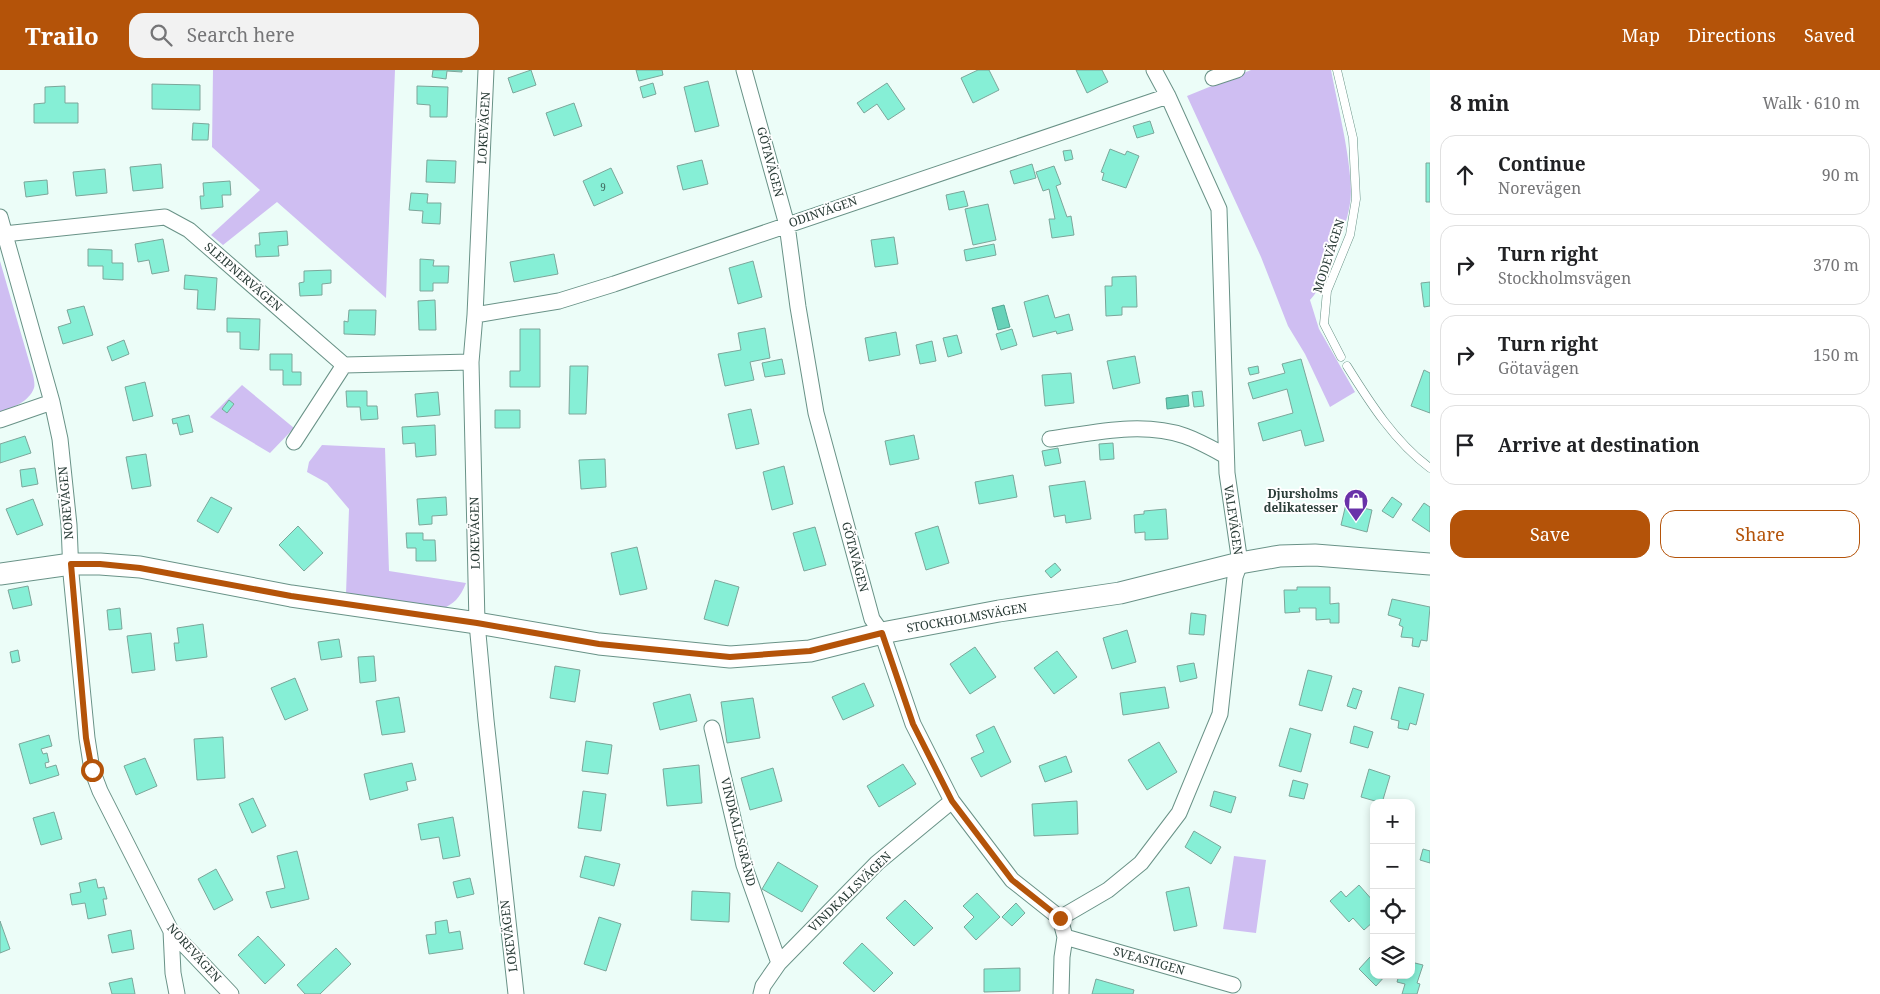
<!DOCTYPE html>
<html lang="en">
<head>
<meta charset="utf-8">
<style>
  body { margin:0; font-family:"Noto Serif",serif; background:#f2f2f2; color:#202124 }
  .controls { position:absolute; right:15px; bottom:15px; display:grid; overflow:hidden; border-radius:10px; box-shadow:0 2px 8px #0003 }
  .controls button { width:45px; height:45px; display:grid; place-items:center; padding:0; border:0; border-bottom:1px solid #e0e0e0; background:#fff; color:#202124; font:25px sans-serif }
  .stop { position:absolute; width:15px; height:15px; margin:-11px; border:4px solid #b45309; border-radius:50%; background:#fff }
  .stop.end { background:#b45309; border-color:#fff; box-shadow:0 1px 5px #0008 }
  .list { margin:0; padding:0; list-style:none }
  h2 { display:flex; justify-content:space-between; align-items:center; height:65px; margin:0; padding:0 20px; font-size:21px }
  h2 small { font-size:16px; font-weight:400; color:#757577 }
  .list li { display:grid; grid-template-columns:32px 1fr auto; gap:15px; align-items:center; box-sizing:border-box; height:80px; margin:0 10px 10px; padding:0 10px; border:1px solid #e0e0e0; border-radius:15px }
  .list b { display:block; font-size:19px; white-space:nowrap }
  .list p { margin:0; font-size:16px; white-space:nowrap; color:#757577 }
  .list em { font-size:16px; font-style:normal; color:#757577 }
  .actions { display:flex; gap:10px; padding:15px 20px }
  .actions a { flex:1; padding:11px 0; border:1px solid #b45309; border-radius:15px; text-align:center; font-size:18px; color:#b45309 }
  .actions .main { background:#b45309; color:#fff }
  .icon { flex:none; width:28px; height:28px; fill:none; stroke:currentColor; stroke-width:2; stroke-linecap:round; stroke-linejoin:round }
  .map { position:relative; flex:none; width:1430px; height:924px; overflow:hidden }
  header { display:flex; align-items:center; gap:30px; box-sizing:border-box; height:70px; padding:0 25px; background:#b45309; color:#fff }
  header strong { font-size:24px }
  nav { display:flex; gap:28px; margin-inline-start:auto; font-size:18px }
  .search { width:350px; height:45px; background:#f2f2f2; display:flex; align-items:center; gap:12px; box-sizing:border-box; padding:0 18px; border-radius:15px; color:#757577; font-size:19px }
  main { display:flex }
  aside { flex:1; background:#fff }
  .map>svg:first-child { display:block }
</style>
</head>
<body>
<header>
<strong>Trailo</strong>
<div class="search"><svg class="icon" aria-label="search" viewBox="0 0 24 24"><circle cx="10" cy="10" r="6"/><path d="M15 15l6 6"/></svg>Search here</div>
<nav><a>Map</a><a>Directions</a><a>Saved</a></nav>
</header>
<main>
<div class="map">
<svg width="1430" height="924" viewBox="0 0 1430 924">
  <rect width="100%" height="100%" fill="#ecfdf8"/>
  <!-- green -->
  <path fill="#cfbef2" d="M213,0H395L386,228L277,132L223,175L211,165L260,120L212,77Z
    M1251,0H1331C1338,37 1350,84 1351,121C1351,144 1340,169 1331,190C1325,204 1321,218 1310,230L1319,259L1355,322L1330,337L1305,284L1288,256L1261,187L1187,26Z
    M0,191L33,305C34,309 35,315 34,318C29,332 12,338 0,342Z
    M242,315L294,358L270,383L210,347Z
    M322,375L385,378L389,501L466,513C460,528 454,534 440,540L346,524L349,439L327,413L307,402L309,392Z
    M1234,786L1266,790L1256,863L1223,859Z"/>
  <!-- water -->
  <path fill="#67d2b9" stroke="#55a592" d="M1004,235L1010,257L998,260L992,238Z
    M1188,325L1189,336L1167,339L1166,328Z"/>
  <!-- building -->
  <path fill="#86efd6" stroke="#7ca69a" d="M433,0H462V2L447,1L446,9L432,7Z
    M531,0L536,15L513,23L508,8Z
    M636,0H662L663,5L639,11Z
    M978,0H989L999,20L973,33L961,8Z
    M1076,0H1102L1108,12L1087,23Z
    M708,11L719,56L695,62L684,17Z
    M653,13L656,24L643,28L640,17Z
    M887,13L905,39L888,50L877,34L864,43L857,33Z
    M152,14L200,15V40L152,39Z
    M65,16V33H78V53H34V34L45,33V17Z
    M417,16L448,17L447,47H430V35L417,34Z
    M574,33L582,56L554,66L546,43Z
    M1150,51L1154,63L1137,68L1133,56Z
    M193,53L209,54L208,70H192Z
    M1110,79L1125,85L1127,81L1139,86L1126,118L1102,110L1104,103L1101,102Z
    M1071,80L1073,89L1065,91L1063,81Z
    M427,90L456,91L455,113L426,112Z
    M702,90L708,114L683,120L677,96Z
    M1426,93H1430V132H1426Z
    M161,94L163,118L133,121L130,97Z
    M1032,94L1036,108L1014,114L1010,101Z
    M1054,96L1061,114L1056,116L1067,147L1071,146L1074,165L1052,168L1049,149H1055L1049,119L1043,121L1036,102Z
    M611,98L623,123L594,136L583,111Z
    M105,99L107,123L76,126L73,102Z
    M47,110L48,124L26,127L24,112Z
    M230,111L231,125H222L223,137L201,139L200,126H204L203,113Z
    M964,121L968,136L949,140L946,125Z
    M411,123L428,124L427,133H441L440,154L422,153L423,141L409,140Z
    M988,134L996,170L973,175L965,139Z
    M287,161L288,175L278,176L279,186L256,187L255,175H260L259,163Z
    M894,167L898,194L875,197L871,170Z
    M163,169L169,201L152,204L149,190L138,192L135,174Z
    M994,174L996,185L966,191L964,180Z
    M88,179L112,180V193H123V210L103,209V196H88Z
    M554,184L558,204L514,212L510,192Z
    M420,189L434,190L433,196H449L448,213H433V221H420Z
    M753,191L762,227L738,234L729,198Z
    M331,200V213L322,214V225L300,226L299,213L304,212V201Z
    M185,205L217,208L215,240L197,239L198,220L184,219Z
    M1136,206L1137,237H1122V245L1106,246L1105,216H1112V207Z
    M1430,212V236L1424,237L1421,213Z
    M1048,225L1055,248L1069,244L1073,260L1057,264L1056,261L1033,267L1024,232Z
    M435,230L436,260H419L418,231Z
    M84,236L93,265L63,274L58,257L71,253L67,240Z
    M349,240H376L375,265L344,264V251L348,252Z
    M227,248L260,249L259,280L240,279V262H227Z
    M765,258L770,288L750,292L754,310L725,316L718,284L741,280L738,263Z
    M520,259H540V317H510V301H520Z
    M1012,259L1017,275L1001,280L996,264Z
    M896,262L900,285L869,291L865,268Z
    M957,265L962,283L948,287L943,268Z
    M124,270L129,284L112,291L107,277Z
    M932,271L936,291L920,294L916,275Z
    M270,284H292V302H301V315H283V300H270Z
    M1135,286L1140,313L1113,319L1107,291Z
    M782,289L785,304L765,307L762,293Z
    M1301,289L1324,371L1305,376L1301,360L1263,371L1258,353L1293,343L1287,319L1253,329L1248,313L1285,303L1282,294Z
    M570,296H588L586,344H569Z
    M1258,296L1259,303L1250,305L1248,298Z
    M1424,300L1430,303V343L1411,336Z
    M1071,303L1074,333L1045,336L1042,305Z
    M145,312L153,346L133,351L125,317Z
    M346,321H367V336H377L378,349L361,350L360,337H347Z
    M1202,321L1204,336L1194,337L1192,322Z
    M438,322L440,345L417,347L415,324Z
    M229,330L234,334L227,343L222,339Z
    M751,339L759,374L736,379L728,344Z
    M495,340H520V358H495Z
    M189,345L193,362L180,365L177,353L173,354L172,349Z
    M435,355L436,385L416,387L415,373L403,374L402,357Z
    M914,365L919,389L890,395L885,371Z
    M25,366L31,383L0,393V374Z
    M1113,373L1114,389L1100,390L1099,374Z
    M1058,378L1061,393L1045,396L1042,381Z
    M146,384L151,416L132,419L126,387Z
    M605,389L606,417L581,419L579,390Z
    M784,396L793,434L772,440L763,402Z
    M35,398L38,414L22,417L20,400Z
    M1013,405L1017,427L979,434L975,412Z
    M1085,411L1091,449L1066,453L1065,445L1054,447L1049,416Z
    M211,427L232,438L218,463L197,451Z
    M446,427L447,445L432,446V454L419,455L417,429Z
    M1392,427L1402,434L1393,448L1382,441Z
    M33,429L43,455L17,465L6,439Z
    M1424,433L1430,437V462L1412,450Z
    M1346,434L1372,440L1367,462L1341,455Z
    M1166,439L1168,469L1145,470V462L1135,463L1134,445L1144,444V441Z
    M298,456L323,483L304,501L279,475Z
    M938,456L949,493L926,500L915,463Z
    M815,457L826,495L804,501L793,463Z
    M406,463H423V470H435L436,491H416V478H407Z
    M637,477L647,519L620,525L611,483Z
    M1055,493L1061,500L1051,508L1045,501Z
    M715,510L739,517L728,556L704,549Z
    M28,516L32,535L13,539L8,520Z
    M1297,517H1330V534L1339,533V553H1330V549L1316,550V538H1299L1300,542L1285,543L1284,520H1297Z
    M1392,529L1430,537L1427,571L1421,570L1419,577L1412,576L1413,568L1401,567L1403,557L1399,555L1401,549L1388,545Z
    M120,538L122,559L109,560L107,540Z
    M1191,543L1206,545L1204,565L1189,564Z
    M203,554L207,587L176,591L174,573H179L177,558Z
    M1127,560L1136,592L1112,599L1103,568Z
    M151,563L155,600L132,603L127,566Z
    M339,569L342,587L321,590L318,572Z
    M975,577L996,607L970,624L950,594Z
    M18,580L20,591L12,593L10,582Z
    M1057,581L1077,607L1054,624L1034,598Z
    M374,586L376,611L360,613L358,587Z
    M1194,593L1197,608L1180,612L1177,596Z
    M555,596L580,600L575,632L550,628Z
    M1308,600L1332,606L1322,641L1299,635Z
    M295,608L308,640L285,650L271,618Z
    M864,613L874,636L843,650L832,627Z
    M1165,617L1169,638L1123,645L1120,623Z
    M1399,617L1424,624L1416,655L1410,653L1408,660L1398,658L1399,651L1391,649Z
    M1353,618L1362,621L1356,639L1347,636Z
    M690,624L697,651L660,660L653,633Z
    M399,627L405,662L382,665L376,631Z
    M753,628L760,668L727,673L721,632Z
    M994,656L1011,692L981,707L971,688L984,682L976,665Z
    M1354,656L1373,662L1368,678L1350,673Z
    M1290,658L1311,664L1301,702L1279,696Z
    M49,665L52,676L41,679L43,684L47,683L49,692L45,693L46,698L56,695L59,705L30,714L19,674Z
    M223,667L225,708L197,710L194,669Z
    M586,671L612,675L608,704L582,701Z
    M1159,672L1177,702L1147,720L1128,690Z
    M1066,686L1072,702L1045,712L1039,696Z
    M145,688L157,716L136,725L124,696Z
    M412,693L416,710L406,712L408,720L370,730L364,704Z
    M903,694L916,714L879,737L867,716Z
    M699,695L702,733L667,736L663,699Z
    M773,698L782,731L750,740L741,708Z
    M1369,699L1390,706L1382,733L1361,727Z
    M1293,710L1308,714L1304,729L1289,726Z
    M583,721L606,724L601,761L578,758Z
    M1214,721L1236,727L1231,743L1210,736Z
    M253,728L266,756L252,763L239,734Z
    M1077,731L1078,764L1034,766L1032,734Z
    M54,742L62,769L41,775L33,748Z
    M453,747L460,786L443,789L439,767L421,770L418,754Z
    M1194,761L1221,777L1211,794L1185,777Z
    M1423,779L1430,781V793L1420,790Z
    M297,781L309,829L271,838L266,822L285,818L277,786Z
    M585,786L620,794L614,816L580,807Z
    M778,792L818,816L802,842L762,819Z
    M216,799L233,830L214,840L198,809Z
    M470,808L474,824L457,828L453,812Z
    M96,809L98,818L104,817L107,829H103L106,845L88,849L85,833L72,835L70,824L81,822L79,813Z
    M1359,815L1374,832V851L1364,860L1353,848L1349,852L1330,831L1341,821L1346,827Z
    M1189,817L1197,856L1174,861L1166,822Z
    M692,821L730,823L729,852L691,850Z
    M977,823L1000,847L976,870L964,857L974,847L963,836Z
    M905,830L933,858L914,876L886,848Z
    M1016,833L1025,843L1012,856L1002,847Z
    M599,847L621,854L606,901L584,894Z
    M447,850L449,863L460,861L463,879L429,884L426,865L436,864L435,852Z
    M0,851L10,879L0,883Z
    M131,860L134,879L112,883L108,865Z
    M258,866L285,895L265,914L238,885Z
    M862,873L893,903L874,922L843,893Z
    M336,878L351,894L320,924H305L297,915Z
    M1370,887L1374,890V905H1386L1376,916L1359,899Z
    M1411,892L1423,895L1417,913L1420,914L1417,924H1402L1405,914L1397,912L1399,905H1411Z
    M1020,898V921L984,922V899Z
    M132,908L135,924H112L109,913Z
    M1096,909L1134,920L1133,924H1092Z"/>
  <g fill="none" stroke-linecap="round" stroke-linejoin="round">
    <defs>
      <path id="lane" d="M1337,0L1353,68L1356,129L1350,165L1327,221L1324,254L1341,287
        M1347,296C1370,333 1395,372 1430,398"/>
      <path id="street" d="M486,0L475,245L471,292L477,553L486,650L516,924
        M744,0L787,155L798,237L816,343L872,549L882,563L913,654L952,731L1012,810L1060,848L1065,867L1062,887L1061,924
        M1213,8L1237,0
        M0,147L52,332L60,369L69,455L71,504L87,668L92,700L100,721L171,861L231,924
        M4,164L165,147L189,160L344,295L471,292
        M475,245L559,231L614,214L1168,26
        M0,350L52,332
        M1050,369C1093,363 1142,351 1185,366C1199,371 1213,379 1226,386
        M294,372L344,295
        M712,658L744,795L779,893
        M1060,848L1108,820L1141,793L1179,743L1220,644L1235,507L1240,493L1227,403L1219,139L1168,26L1154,0
        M171,861L173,903L177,924
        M1065,867L1233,915
        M761,924L763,916L779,893L877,793L952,731"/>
      <path id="secondary" d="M0,504L71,494H100L140,497L291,526L477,553L599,574L730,587L810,581L882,563L999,541L1120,523L1240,493L1280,486L1315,485L1430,494"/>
    </defs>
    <!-- lane casing -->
    <use href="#lane" stroke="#699287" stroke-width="9"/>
    <!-- street casing -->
    <use href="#street" stroke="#699287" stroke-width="17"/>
    <!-- secondary casing -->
    <use href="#secondary" stroke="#699287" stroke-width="23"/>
    <!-- lane -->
    <use href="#lane" stroke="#fff" stroke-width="8"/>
    <!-- street -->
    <use href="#street" stroke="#fff" stroke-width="15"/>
    <!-- secondary -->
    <use href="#secondary" stroke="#fff" stroke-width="21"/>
  </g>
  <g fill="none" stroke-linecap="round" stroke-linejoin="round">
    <!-- route -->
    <path stroke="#b45309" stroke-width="6" d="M92,700L86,668L71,494H100L140,498L291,526L477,553L599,574L730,587L810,581L882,563L913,654L952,731L1012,810L1060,848"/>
  </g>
  <!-- icons -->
  <defs>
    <symbol id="shop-pin" viewBox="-11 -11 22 30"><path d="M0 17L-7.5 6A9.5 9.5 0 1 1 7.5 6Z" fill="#6932a9" stroke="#fff"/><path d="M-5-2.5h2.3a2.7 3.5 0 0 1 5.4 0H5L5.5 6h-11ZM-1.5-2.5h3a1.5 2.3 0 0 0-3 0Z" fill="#fff"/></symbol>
  </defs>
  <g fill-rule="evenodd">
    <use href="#shop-pin" x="1342" y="417" width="28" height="38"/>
  </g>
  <g text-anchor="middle" stroke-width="4" stroke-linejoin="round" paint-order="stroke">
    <!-- number labels -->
    <g font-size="10" fill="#426a60">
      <text x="603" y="121">9</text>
    </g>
    <!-- street labels -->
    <g font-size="12" fill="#2b3d38" stroke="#fff">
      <text transform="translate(484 58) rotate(-87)" y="4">LOKEVÄGEN</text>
      <text transform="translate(770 92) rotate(75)" y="4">GÖTAVÄGEN</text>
      <text transform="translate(823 142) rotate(-19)" y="4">ODINVÄGEN</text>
      <text transform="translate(1329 186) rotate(-72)" y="4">MODEVÄGEN</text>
      <text transform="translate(243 207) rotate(41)" y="4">SLEIPNERVÄGEN</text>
      <text transform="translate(66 433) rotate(-95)" y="4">NOREVÄGEN</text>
      <text transform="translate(1233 450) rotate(82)" y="4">VALEVÄGEN</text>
      <text transform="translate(475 463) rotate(-91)" y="4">LOKEVÄGEN</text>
      <text transform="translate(855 487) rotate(75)" y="4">GÖTAVÄGEN</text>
      <text transform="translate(967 548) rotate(-10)" y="4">STOCKHOLMSVÄGEN</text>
      <text transform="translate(738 762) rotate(76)" y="4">VINDKALLSGRÄND</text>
      <text transform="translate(850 822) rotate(-44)" y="4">VINDKALLSVÄGEN</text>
      <text transform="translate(509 866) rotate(-97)" y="4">LOKEVÄGEN</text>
      <text transform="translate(194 883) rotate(48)" y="4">NOREVÄGEN</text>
      <text transform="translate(1149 891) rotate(16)" y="4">SVEASTIGEN</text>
    </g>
    <!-- poi labels -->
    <g font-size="12" font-weight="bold" fill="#2b3d38" stroke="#fff" text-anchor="end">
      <text x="1338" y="428">Djursholms<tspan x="1338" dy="14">delikatesser</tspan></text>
    </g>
  </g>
</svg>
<div class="controls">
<button>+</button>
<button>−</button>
<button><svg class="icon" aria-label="locate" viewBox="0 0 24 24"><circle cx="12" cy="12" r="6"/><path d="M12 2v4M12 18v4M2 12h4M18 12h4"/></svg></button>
<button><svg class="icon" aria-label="layers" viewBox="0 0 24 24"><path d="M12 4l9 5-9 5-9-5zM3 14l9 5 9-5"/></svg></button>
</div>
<div class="stop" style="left:92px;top:700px"></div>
<div class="stop end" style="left:1060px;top:848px"></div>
</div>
<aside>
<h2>8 min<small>Walk · 610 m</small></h2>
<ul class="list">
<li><svg class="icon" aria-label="ahead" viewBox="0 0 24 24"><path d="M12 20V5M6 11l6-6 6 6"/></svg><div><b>Continue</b><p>Norevägen</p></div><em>90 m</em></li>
<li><svg class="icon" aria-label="right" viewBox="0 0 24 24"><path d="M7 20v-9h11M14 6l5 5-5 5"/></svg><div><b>Turn right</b><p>Stockholmsvägen</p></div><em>370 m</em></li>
<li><svg class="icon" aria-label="right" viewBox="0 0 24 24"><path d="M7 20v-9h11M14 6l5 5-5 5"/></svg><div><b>Turn right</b><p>Götavägen</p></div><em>150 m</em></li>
<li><svg class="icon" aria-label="arrive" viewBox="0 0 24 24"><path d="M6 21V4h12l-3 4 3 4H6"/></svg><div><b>Arrive at destination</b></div></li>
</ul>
<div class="actions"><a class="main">Save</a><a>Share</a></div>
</aside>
</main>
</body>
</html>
